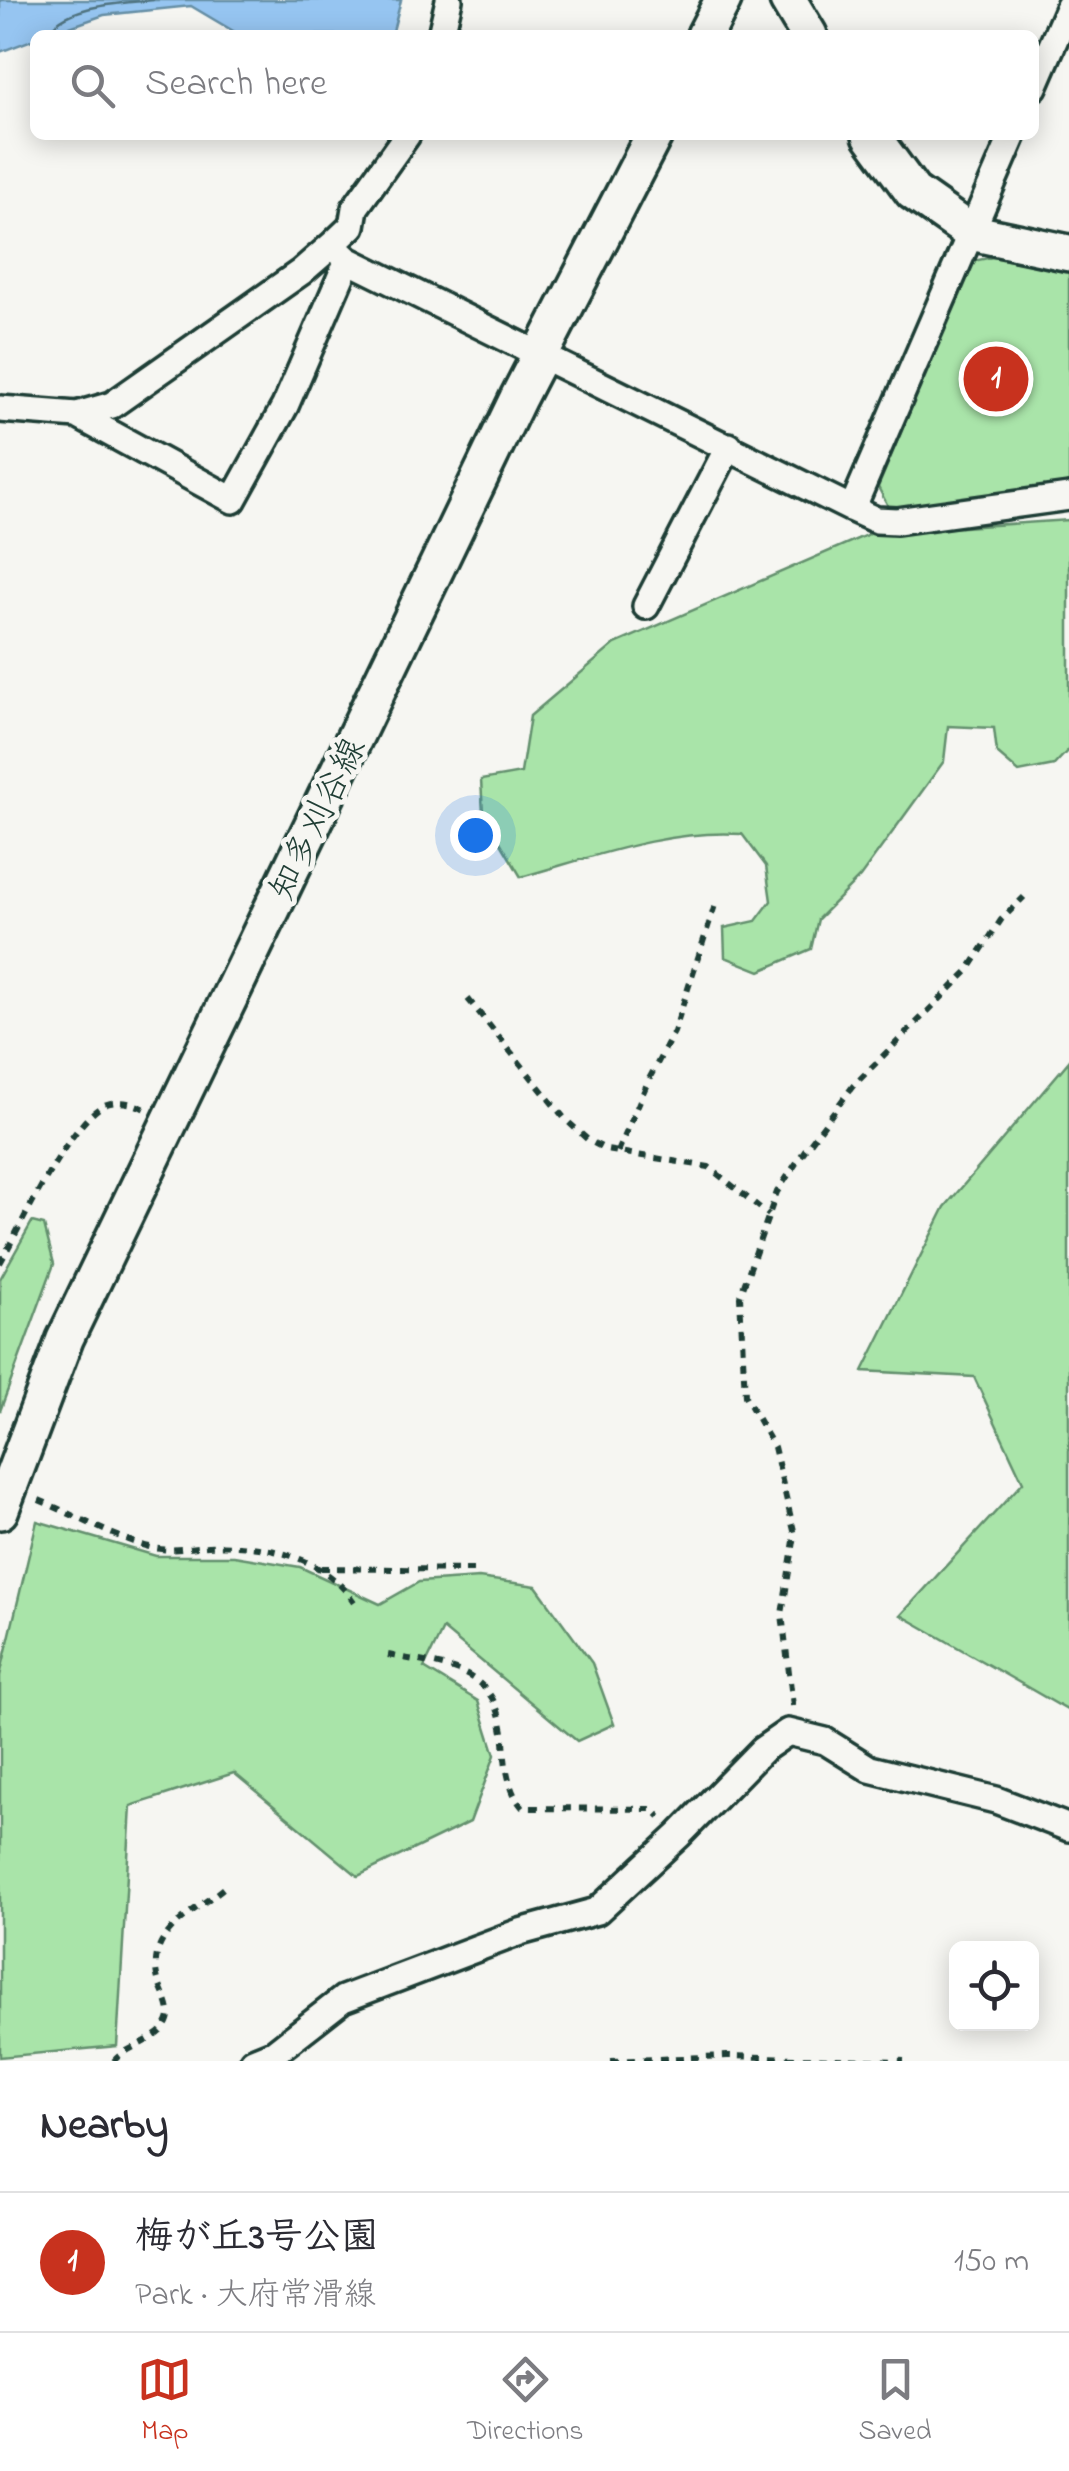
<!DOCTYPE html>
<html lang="en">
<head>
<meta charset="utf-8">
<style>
  body { margin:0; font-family:"Indie Flower","Klee One",sans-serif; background:#f7f7f7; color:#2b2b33 }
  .controls { position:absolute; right:30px; bottom:30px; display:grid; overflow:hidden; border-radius:15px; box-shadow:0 5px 25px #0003 }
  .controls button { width:90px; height:90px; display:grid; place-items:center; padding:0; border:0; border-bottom:2px solid #e1e1e2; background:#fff; color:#2b2b33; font:50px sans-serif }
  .you { position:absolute; left:475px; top:835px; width:35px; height:35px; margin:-25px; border:8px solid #fff; border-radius:50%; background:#1a73e8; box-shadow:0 0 0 15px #1a73e833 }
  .badge { display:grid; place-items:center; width:65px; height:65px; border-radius:50%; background:#c8321e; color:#fff; font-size:32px; font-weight:700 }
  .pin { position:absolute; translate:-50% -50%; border:5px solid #fff; box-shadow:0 2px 10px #0006 }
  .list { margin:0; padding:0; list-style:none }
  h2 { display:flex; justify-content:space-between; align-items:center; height:130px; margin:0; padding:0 40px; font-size:42px }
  h2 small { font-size:32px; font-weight:400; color:#7c7c81 }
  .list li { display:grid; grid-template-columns:65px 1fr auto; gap:30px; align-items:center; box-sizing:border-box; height:140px; padding:0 40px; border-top:2px solid #e1e1e2 }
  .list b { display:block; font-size:38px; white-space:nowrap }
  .list p { margin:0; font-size:32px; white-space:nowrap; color:#7c7c81 }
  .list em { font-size:32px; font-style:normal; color:#7c7c81 }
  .icon { flex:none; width:55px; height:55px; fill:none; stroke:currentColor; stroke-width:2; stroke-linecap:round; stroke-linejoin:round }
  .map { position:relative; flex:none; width:1069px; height:2061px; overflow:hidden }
  .search { position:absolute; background:#fff; box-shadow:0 5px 25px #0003; left:30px; right:30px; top:30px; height:110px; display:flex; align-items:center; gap:25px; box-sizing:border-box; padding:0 35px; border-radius:15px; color:#7c7c81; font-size:38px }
  .sheet { height:270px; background:#fff }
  nav { display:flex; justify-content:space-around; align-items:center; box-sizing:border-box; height:140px; border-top:2px solid #e1e1e2; background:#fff; font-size:28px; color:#7c7c81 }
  nav a { display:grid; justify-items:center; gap:5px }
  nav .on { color:#c8321e }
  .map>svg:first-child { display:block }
</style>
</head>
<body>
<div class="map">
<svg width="1069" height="2061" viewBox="0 0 1069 2061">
  <rect width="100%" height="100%" fill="#f6f6f2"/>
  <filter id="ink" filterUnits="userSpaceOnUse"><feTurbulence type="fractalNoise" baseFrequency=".01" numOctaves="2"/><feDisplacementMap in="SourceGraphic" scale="20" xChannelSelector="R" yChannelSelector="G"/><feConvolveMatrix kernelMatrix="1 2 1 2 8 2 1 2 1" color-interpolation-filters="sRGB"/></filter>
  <g filter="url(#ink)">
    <!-- green -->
    <path fill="#a9e4a9" stroke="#64906e" stroke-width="2.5" d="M993,257L1069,272V486L889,508L878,487L973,261Z
      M1069,520V749L1054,765L1019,772L997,753L994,728L948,726L944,761L860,877L818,919L811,949L760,971L725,957L724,928L756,921L771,901L766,866L742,834C667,829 593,857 521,877L483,813L481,780L521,773L530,716L615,644L871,533Z
      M1069,1061V1711L901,1615L1023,1482L974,1377L863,1371L945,1207Z
      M32,1222L44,1225L54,1264L0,1411V1279Z
      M37,1521L156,1556H234L300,1567L380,1604L419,1582L479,1578L536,1586L592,1663L614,1724L577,1741L443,1629L424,1668L478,1701L495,1755L470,1822L358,1876L234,1773L131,1806L117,2046L0,2057V1676Z"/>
    <!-- water -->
    <path fill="#96c5f1" stroke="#668fa5" stroke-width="2.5" d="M0,0H401L392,35H240L191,6L104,15L47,35H35V39L0,52Z"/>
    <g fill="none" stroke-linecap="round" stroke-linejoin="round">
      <!-- shore -->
      <path stroke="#4f7380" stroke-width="2.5" d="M46,35C65,4 119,4 153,0"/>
      <defs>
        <path id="street" d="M441,35L449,0
          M1034,87L1069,6
          M332,245L352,226L355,208L407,135
          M0,409L77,415L233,500L285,406L348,260L852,509L1013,135
          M77,415L112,405L301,272L332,245L348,260
          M852,509L876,520L897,521L1069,497
          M646,606L729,446
          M253,2061L275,2052L343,1999L520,1932L597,1911L679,1835L762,1750L788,1732L825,1741L870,1769L996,1800L1069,1828"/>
        <path id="secondary" d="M788,0L809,35
          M705,35L723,0
          M871,135L913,192L970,232L1069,253
          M0,1511L65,1339L518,398L654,135"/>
      </defs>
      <!-- street casing -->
      <use href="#street" stroke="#1f3d34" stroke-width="32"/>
      <!-- secondary casing -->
      <use href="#secondary" stroke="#1f3d34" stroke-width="42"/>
      <!-- path -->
      <path stroke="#1f3d34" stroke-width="6" stroke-dasharray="8 8" stroke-linecap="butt" d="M468,999L565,1119L588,1140L607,1150L709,1167L769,1215
        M618,1152L649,1079L674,1032L716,902
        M0,1263C20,1228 72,1116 107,1104C120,1100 133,1103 145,1109
        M39,1500C70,1513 123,1542 154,1548C173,1552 190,1547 208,1546C262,1543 323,1555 354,1602
        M321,1568L474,1570
        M388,1655C439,1666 492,1665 502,1727C505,1740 504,1753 506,1766C509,1781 512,1796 523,1808L652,1809L660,1817
        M793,1706L782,1614L795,1535L774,1447L745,1396L740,1296L777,1192L805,1150L853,1086L967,972L1001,920L1024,897
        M114,2061C125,2046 161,2041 168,2020C172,2008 163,1995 159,1983C142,1932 197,1912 228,1884
        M611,2061L727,2056L904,2061"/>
      <!-- street -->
      <use href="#street" stroke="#f6f6f2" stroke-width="25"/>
      <!-- secondary -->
      <use href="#secondary" stroke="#f6f6f2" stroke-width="35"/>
    </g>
  </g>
  <g text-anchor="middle" stroke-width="10" stroke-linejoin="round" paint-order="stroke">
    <!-- street labels -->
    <g font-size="35" fill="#1f3d34" stroke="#f6f6f2">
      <text transform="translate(316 818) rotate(-64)" y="12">知多刈谷線</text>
    </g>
  </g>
</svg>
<div class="controls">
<button><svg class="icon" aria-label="locate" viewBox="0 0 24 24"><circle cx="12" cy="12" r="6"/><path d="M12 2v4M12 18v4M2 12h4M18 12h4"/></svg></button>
</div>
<div class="you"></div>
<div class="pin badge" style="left:996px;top:379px">1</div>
<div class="search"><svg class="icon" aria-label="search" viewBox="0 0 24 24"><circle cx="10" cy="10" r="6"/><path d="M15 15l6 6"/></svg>Search here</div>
</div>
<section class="sheet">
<h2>Nearby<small></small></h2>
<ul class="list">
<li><span class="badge">1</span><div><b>梅が丘3号公園</b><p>Park · 大府常滑線</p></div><em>150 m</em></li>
</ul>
</section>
<nav>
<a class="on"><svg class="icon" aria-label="map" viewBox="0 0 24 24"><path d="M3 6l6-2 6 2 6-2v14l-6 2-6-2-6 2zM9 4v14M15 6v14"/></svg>Map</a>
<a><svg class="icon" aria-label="directions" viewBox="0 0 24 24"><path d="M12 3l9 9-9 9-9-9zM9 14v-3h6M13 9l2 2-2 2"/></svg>Directions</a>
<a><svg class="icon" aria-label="saved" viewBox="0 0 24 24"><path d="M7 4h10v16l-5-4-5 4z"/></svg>Saved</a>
</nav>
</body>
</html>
